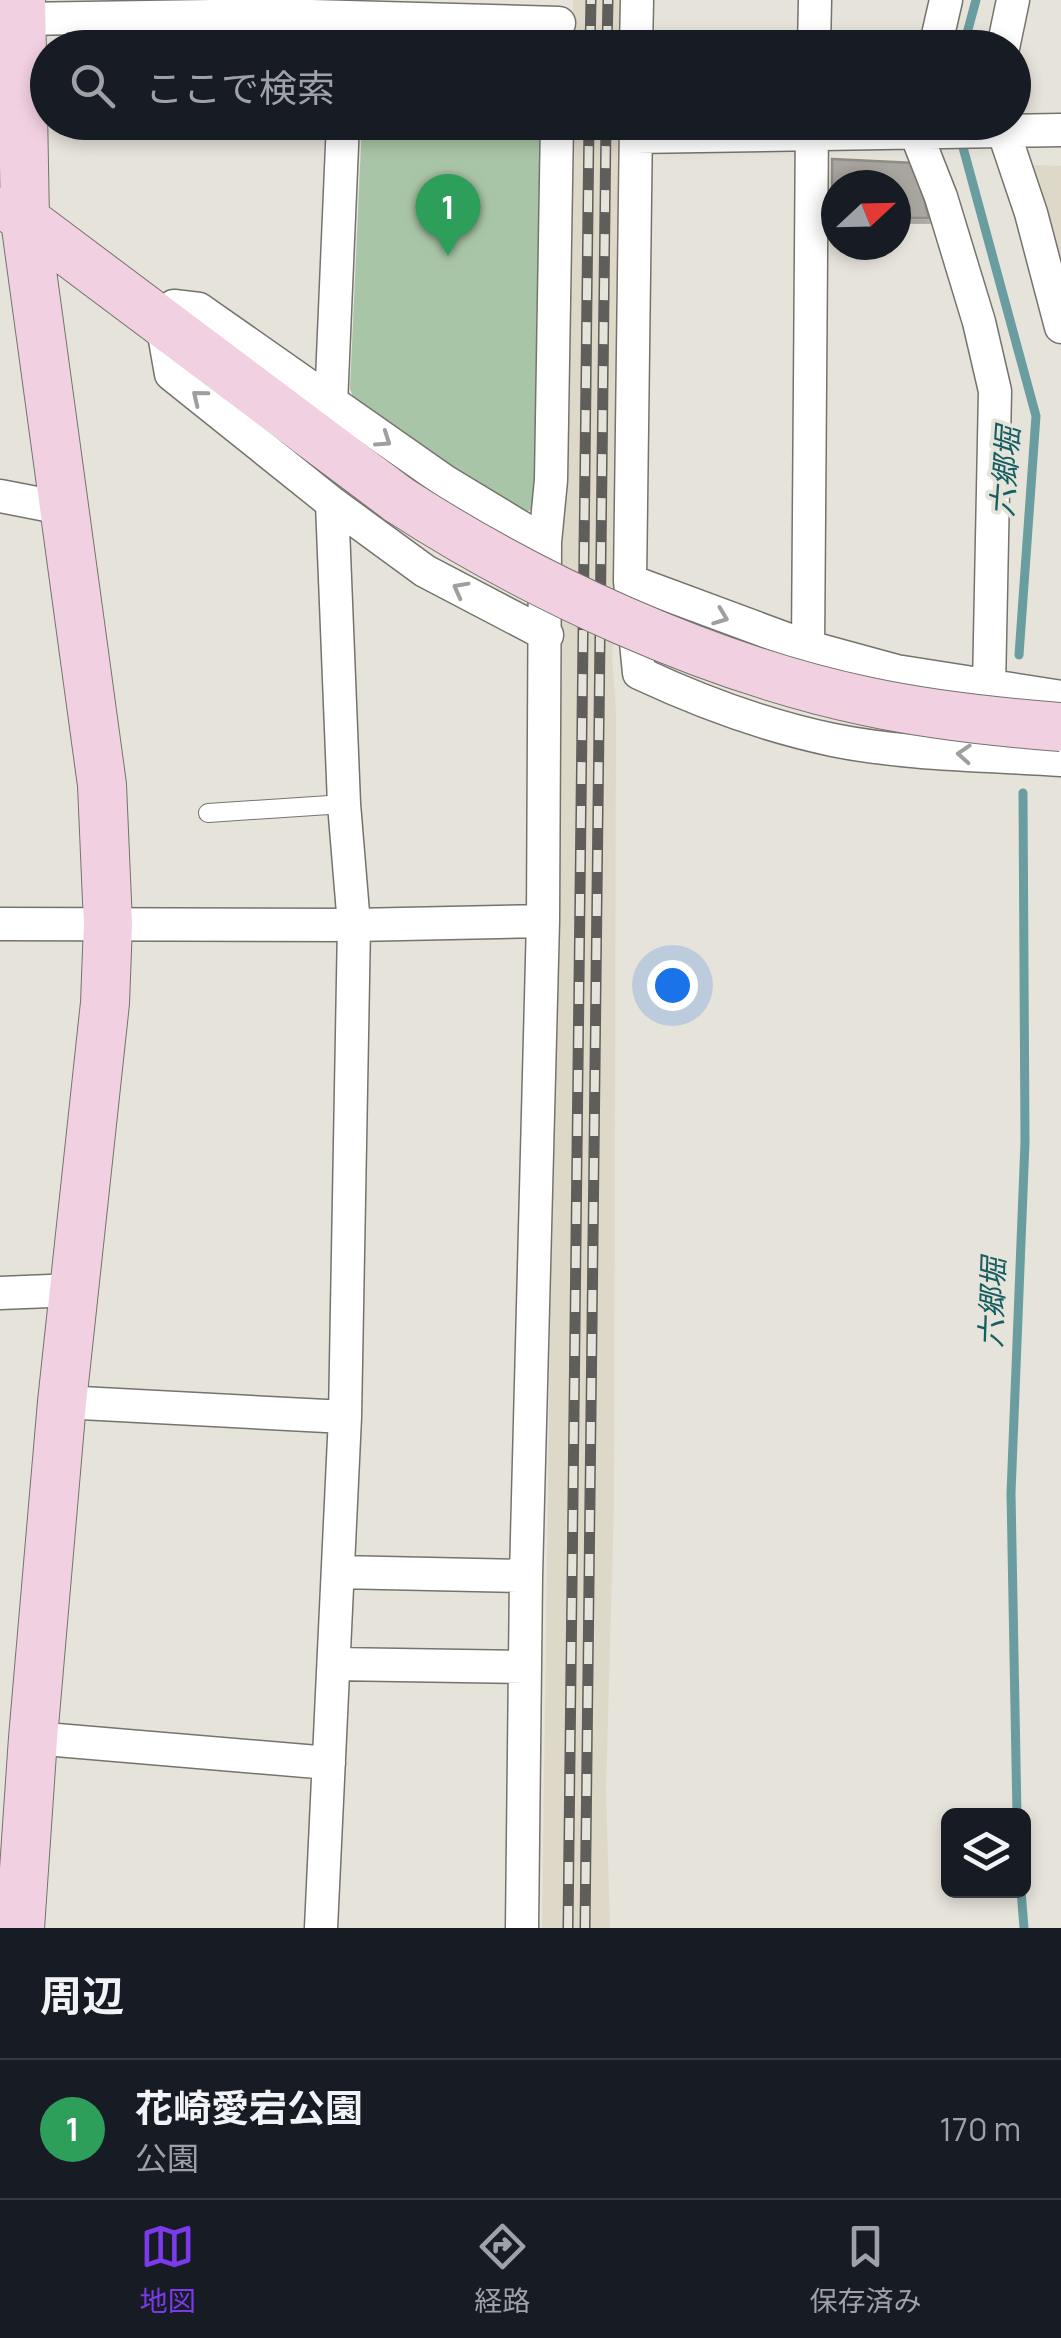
<!DOCTYPE html>
<html lang="ja">
<head>
<meta charset="utf-8">
<style>
  body { margin:0; font-family:Manrope,"Noto Sans JP",sans-serif; background:#20242c; color:#f1f3f6 }
  .controls { position:absolute; right:30px; bottom:30px; display:grid; overflow:hidden; border-radius:15px; box-shadow:0 5px 15px #0003 }
  .controls button { width:90px; height:90px; display:grid; place-items:center; padding:0; border:0; border-bottom:2px solid #363941; background:#171b24; color:#f1f3f6; font:50px sans-serif }
  .compass { position:absolute; left:821px; top:170px; width:90px; height:90px; border-radius:50%; background:#171b24; box-shadow:0 5px 15px #0003; rotate:68deg }
  .you { position:absolute; left:672px; top:985px; width:35px; height:35px; margin:-25px; border:8px solid #fff; border-radius:50%; background:#1a73e8; box-shadow:0 0 0 15px #1a73e833 }
  .badge { display:grid; place-items:center; width:65px; height:65px; border-radius:50%; background:#7c3aed; color:#fff; font-size:32px; font-weight:700 }
  .pin { position:absolute; translate:-50% -82px; filter:drop-shadow(0 2px 5px #0008) }
  .pin::after { content:''; position:absolute; top:52px; width:35px; height:30px; background:inherit; clip-path:polygon(0 0,100% 0,50% 100%) }
  .list { margin:0; padding:0; list-style:none }
  h2 { display:flex; justify-content:space-between; align-items:center; height:130px; margin:0; padding:0 40px; font-size:42px }
  h2 small { font-size:32px; font-weight:400; color:#9ea1a6 }
  .list li { display:grid; grid-template-columns:65px 1fr auto; gap:30px; align-items:center; box-sizing:border-box; height:140px; padding:0 40px; border-top:2px solid #363941 }
  .list b { display:block; font-size:38px; white-space:nowrap }
  .list p { margin:0; font-size:32px; white-space:nowrap; color:#9ea1a6 }
  .list em { font-size:32px; font-style:normal; color:#9ea1a6 }
  .icon { flex:none; width:55px; height:55px; fill:none; stroke:currentColor; stroke-width:2; stroke-linecap:round; stroke-linejoin:round }
  .map { position:relative; flex:none; width:1061px; height:1928px; overflow:hidden }
  .search { position:absolute; background:#171b24; box-shadow:0 5px 15px #0003; left:30px; right:30px; top:30px; height:110px; display:flex; align-items:center; gap:25px; box-sizing:border-box; padding:0 35px; border-radius:55px; color:#9ea1a6; font-size:38px }
  .sheet { height:270px; background:#171b24 }
  nav { display:flex; justify-content:space-around; align-items:center; box-sizing:border-box; height:140px; border-top:2px solid #363941; background:#171b24; font-size:28px; color:#9ea1a6 }
  nav a { display:grid; justify-items:center; gap:5px }
  nav .on { color:#7c3aed }
  .map>svg:first-child { display:block }
</style>
</head>
<body>
<div class="map">
<svg width="1061" height="1928" viewBox="0 0 1061 1928">
  <defs>
    <filter id="shadow"><feDropShadow dx="6" dy="11" stdDeviation="5" flood-color="#0004"/></filter>
  </defs>
  <rect width="100%" height="100%" fill="#e6e3db"/>
  <!-- built -->
  <path fill="#ded8c9" d="M573,0H628L627,47H572Z
    M627,122L620,561L612,656L616,712L615,1094L614,1503L606,1791L610,1928H542L559,652L555,638L570,123Z
    M1031,165L1061,166V274Z"/>
  <!-- green -->
  <path fill="#a9c5a7" d="M534,34L542,42V48H366V42L376,35Z
    M362,123H541L539,505L521,515L357,406L350,389Z"/>
  <g fill="none" stroke-linecap="round" stroke-linejoin="round">
    <!-- stream -->
    <path stroke="#699d9f" stroke-width="9" d="M963,48L976,0
      M961,140L1036,416L1019,655
      M1017,1816L1011,1493L1025,1142L1023,793
      M1021,1890L1024,1928"/>
  </g>
  <!-- building -->
  <path fill="#a9a69f" stroke="#8f8d85" stroke-width="2.5" filter="url(#shadow)" d="M832,159L915,163L929,218H896V185H836V216H832Z"/>
  <g fill="none" stroke-linecap="round" stroke-linejoin="round">
    <defs>
      <path id="lane" d="M208,813L344,804"/>
      <path id="street" d="M21,19L276,15L559,23
        M636,48L637,0
        M814,48L815,0
        M935,48L946,0
        M1003,48L1013,0
        M636,122L630,581L639,673C701,702 766,726 833,740C907,755 986,755 1061,760
        M917,122L915,131L941,197L979,322L995,391L989,687
        M1003,130L1031,213L1061,327
        M636,137L1061,130
        M331,404L343,122
        M0,496L62,508
        M545,542L446,482L199,309L174,306L162,323L171,374L332,503L425,571L547,635
        M630,581L808,647L896,671L1061,697
        M808,647L812,122
        M0,924L354,925L543,921
        M0,1293L75,1290
        M62,1402L345,1417
        M338,1572L526,1576
        M334,1664L525,1667
        M33,1738L329,1763
        M321,1928L345,1417L354,925L344,804L332,503
        M522,1928L526,1576L543,921L545,542L551,480L557,122"/>
      <path id="secondary" d="M11,209L399,500
        M20,1928L33,1738L62,1402L105,1003L108,924L102,785L25,220L21,0"/>
    </defs>
    <!-- lane casing -->
    <use href="#lane" stroke="#75736c" stroke-width="20"/>
    <!-- street casing -->
    <use href="#street" stroke="#75736c" stroke-width="35"/>
    <!-- secondary casing -->
    <use href="#secondary" stroke="#75736c" stroke-width="50"/>
    <!-- lane -->
    <use href="#lane" stroke="#fff" stroke-width="18"/>
    <!-- street -->
    <use href="#street" stroke="#fff" stroke-width="32"/>
    <!-- secondary -->
    <use href="#secondary" stroke="#f1d0e1" stroke-width="48"/>
    <defs>
      <path id="rail" d="M590,48L591,0
        M607,48L608,0
        M568,1928L589,122
        M585,1928L606,122"/>
    </defs>
    <!-- rail casing -->
    <use href="#rail" stroke="#605e5a" stroke-width="11"/>
    <!-- rail -->
    <use href="#rail" stroke="#e6e3db" stroke-width="8" stroke-dasharray="22" stroke-linecap="butt"/>
    <defs>
      <path id="secondary-bridge" d="M399,500C535,588 706,667 865,701C930,715 995,722 1061,727"/>
    </defs>
    <!-- secondary-bridge casing -->
    <use href="#secondary-bridge" stroke="#75736c" stroke-width="50" stroke-linecap="butt"/>
    <!-- secondary-bridge -->
    <use href="#secondary-bridge" stroke="#f1d0e1" stroke-width="48"/>
  </g>
  <!-- one-way arrows -->
  <defs><path id="oneway-chevron" d="M-2-3.5L2.5 0L-2 3.5" fill="none" stroke-width="1.6" stroke-linecap="round" stroke-linejoin="round" transform="scale(2.5)"/></defs>
  <g stroke="#9f9f9d">
    <use href="#oneway-chevron" transform="translate(199 397) rotate(-141)"/>
    <use href="#oneway-chevron" transform="translate(384 440) rotate(34)"/>
    <use href="#oneway-chevron" transform="translate(460 589) rotate(-152)"/>
    <use href="#oneway-chevron" transform="translate(721 617) rotate(21)"/>
    <use href="#oneway-chevron" transform="translate(964 754) rotate(-176)"/>
  </g>
  <g text-anchor="middle" stroke-width="8" stroke-linejoin="round" paint-order="stroke">
    <!-- water labels -->
    <g font-size="30" font-style="italic" fill="#155e61" stroke="#e6e3db">
      <text transform="translate(1006 472) rotate(-86)" y="10">六郷堀</text>
      <text transform="translate(993 1303) rotate(-88)" y="10">六郷堀</text>
    </g>
  </g>
</svg>
<div class="controls">
<button><svg class="icon" aria-label="layers" viewBox="0 0 24 24"><path d="M12 4l9 5-9 5-9-5zM3 14l9 5 9-5"/></svg></button>
</div>
<svg class="compass" viewBox="-18 -18 36 36"><path d="M0-13l5 13h-10z" fill="#e53935"/><path d="M0 13l5-13h-10z" fill="#9ea1a6"/></svg>
<div class="you"></div>
<div class="pin badge" style="left:448px;top:256px;background:#2e9e5b">1</div>
<div class="search"><svg class="icon" aria-label="search" viewBox="0 0 24 24"><circle cx="10" cy="10" r="6"/><path d="M15 15l6 6"/></svg>ここで検索</div>
</div>
<section class="sheet">
<h2>周辺<small></small></h2>
<ul class="list">
<li><span class="badge" style="background:#2e9e5b">1</span><div><b>花崎愛宕公園</b><p>公園</p></div><em>170 m</em></li>
</ul>
</section>
<nav>
<a class="on"><svg class="icon" aria-label="map" viewBox="0 0 24 24"><path d="M3 6l6-2 6 2 6-2v14l-6 2-6-2-6 2zM9 4v14M15 6v14"/></svg>地図</a>
<a><svg class="icon" aria-label="directions" viewBox="0 0 24 24"><path d="M12 3l9 9-9 9-9-9zM9 14v-3h6M13 9l2 2-2 2"/></svg>経路</a>
<a><svg class="icon" aria-label="saved" viewBox="0 0 24 24"><path d="M7 4h10v16l-5-4-5 4z"/></svg>保存済み</a>
</nav>
</body>
</html>
